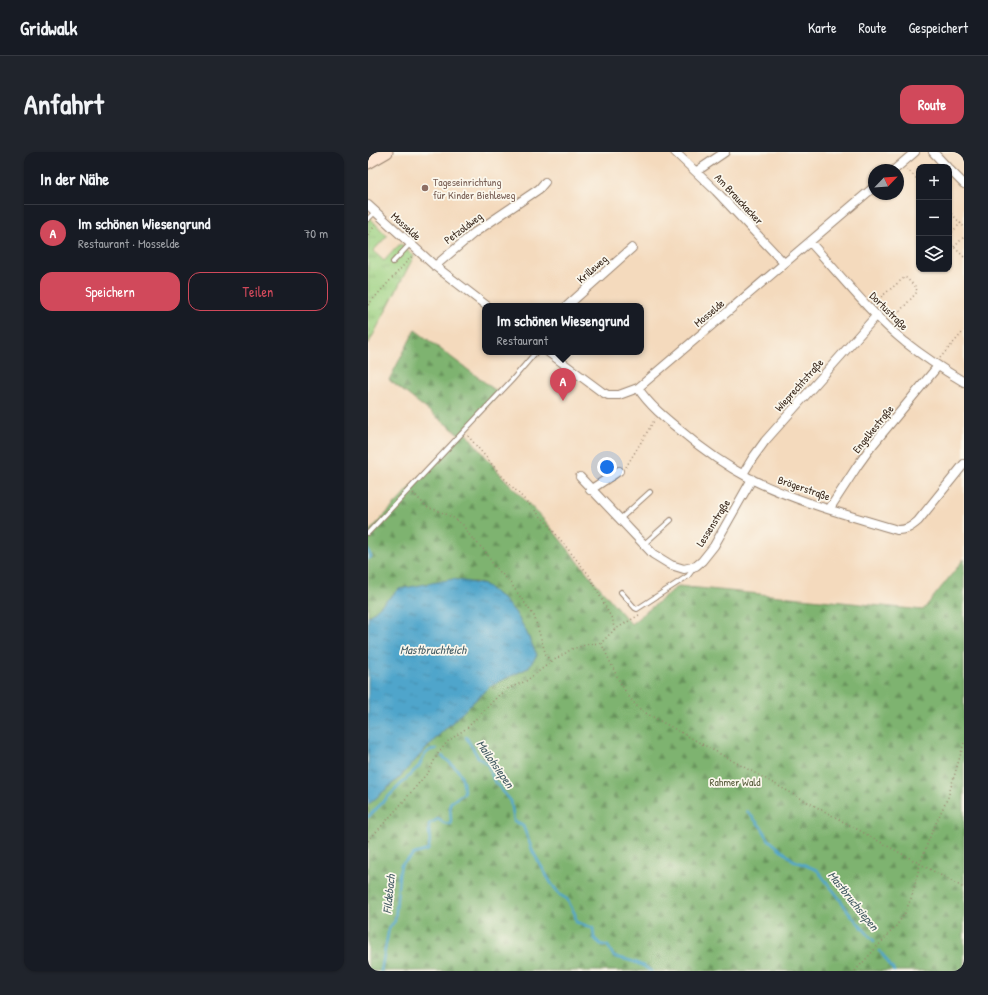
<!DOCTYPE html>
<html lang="de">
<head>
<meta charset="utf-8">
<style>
  body { margin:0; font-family:"Patrick Hand",sans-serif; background:#20242c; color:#f1f3f6 }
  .controls { position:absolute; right:12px; top:12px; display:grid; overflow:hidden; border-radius:8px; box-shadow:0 1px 3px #0004 }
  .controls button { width:36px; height:36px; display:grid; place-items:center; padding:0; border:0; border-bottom:1px solid #363941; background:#171b24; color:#f1f3f6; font:20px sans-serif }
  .compass { position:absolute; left:500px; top:12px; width:36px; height:36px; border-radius:50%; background:#171b24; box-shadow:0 1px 3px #0004; rotate:65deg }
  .you { position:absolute; left:239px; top:315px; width:14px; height:14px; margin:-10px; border:3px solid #fff; border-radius:50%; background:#1a73e8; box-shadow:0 0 0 6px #1a73e833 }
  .badge { display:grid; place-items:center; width:26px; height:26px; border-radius:50%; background:#d1495b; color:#fff; font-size:13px; font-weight:700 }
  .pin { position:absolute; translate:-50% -33px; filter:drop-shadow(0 1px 2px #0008) }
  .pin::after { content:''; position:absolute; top:21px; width:14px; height:12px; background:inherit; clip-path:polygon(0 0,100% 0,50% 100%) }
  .popup { position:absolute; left:114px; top:151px; width:162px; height:52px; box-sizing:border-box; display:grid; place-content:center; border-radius:8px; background:#171b24; filter:drop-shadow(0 1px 3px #0005); font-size:13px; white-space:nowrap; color:#9ea1a6 }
  .popup b { font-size:15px; color:#f1f3f6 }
  .popup::after { content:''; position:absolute; left:50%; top:100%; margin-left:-8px; border:8px solid transparent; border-top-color:#171b24 }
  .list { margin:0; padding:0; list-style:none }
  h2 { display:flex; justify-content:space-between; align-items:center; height:52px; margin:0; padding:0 16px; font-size:17px }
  h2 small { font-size:13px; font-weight:400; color:#9ea1a6 }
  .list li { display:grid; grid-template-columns:26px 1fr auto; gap:12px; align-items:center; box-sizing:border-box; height:56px; padding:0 16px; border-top:1px solid #363941 }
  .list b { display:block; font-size:15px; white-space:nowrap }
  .list p { margin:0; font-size:13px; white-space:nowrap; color:#9ea1a6 }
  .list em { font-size:13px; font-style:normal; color:#9ea1a6 }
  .actions { display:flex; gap:8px; padding:12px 16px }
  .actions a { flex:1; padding:9px 0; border:1px solid #d1495b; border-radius:12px; text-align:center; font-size:14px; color:#d1495b }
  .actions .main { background:#d1495b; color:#fff }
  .icon { flex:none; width:22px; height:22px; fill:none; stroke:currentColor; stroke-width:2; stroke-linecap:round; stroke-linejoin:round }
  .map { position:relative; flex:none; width:596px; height:819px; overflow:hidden; border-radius:12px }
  header { display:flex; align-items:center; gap:24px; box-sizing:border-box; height:56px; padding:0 20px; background:#171b24; border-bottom:1px solid #363941 }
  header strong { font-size:19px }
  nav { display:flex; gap:22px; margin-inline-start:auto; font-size:14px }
  .intro { display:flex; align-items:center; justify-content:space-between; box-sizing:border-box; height:96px; padding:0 24px }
  h1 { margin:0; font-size:28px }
  .button { padding:10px 18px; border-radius:12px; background:#d1495b; color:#fff; font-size:14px; font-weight:700 }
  main { display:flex; gap:24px; padding:0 24px }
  aside { flex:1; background:#171b24; border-radius:12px; box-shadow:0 1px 3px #0004 }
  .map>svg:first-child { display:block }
</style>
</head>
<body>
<header>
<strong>Gridwalk</strong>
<nav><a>Karte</a><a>Route</a><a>Gespeichert</a></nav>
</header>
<div class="intro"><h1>Anfahrt</h1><a class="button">Route</a></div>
<main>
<aside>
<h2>In der Nähe<small></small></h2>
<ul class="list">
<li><span class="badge">A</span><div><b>Im schönen Wiesengrund</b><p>Restaurant · Mosselde</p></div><em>70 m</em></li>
</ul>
<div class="actions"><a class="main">Speichern</a><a>Teilen</a></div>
</aside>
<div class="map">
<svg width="596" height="819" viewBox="0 0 596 819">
  <defs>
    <pattern id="grass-tufts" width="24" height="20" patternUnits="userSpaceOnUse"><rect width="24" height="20" fill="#9dd182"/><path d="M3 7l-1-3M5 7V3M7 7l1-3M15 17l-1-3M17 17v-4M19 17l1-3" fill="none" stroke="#81aa6a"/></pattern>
    <pattern id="forest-firs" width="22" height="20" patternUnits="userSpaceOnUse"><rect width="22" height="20" fill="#7eb370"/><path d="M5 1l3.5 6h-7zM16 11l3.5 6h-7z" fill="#68925b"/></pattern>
    <pattern id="water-ripples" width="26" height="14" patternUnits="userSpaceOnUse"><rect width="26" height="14" fill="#4fa5cb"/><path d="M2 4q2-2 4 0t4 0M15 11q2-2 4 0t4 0" fill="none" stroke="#4387a4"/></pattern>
  </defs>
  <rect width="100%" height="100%" fill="#fbf7ec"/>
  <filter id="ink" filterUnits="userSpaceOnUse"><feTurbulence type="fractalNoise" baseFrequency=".025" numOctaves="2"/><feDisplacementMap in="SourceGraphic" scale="8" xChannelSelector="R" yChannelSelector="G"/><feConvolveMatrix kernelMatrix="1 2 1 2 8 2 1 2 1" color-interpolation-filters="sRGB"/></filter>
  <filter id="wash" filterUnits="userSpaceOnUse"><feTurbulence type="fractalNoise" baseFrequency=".012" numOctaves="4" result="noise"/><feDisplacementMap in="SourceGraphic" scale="16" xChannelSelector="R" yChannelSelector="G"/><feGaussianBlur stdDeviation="0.9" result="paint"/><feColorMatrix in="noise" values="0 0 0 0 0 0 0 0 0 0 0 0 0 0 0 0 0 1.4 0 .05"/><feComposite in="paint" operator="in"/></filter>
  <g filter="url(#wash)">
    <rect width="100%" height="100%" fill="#f4dabd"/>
    <!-- grass -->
    <path fill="url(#grass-tufts)" stroke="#6c7e50" d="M0,64L19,84L5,99L16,109L30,94L33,92L46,104L0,193Z"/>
    <!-- forest -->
    <path fill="url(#forest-firs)" stroke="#5c6e47" d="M47,178L131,241L96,279L133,323L178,370L221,423L263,472L310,434L555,458L596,407V819H0V653L32,625L72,582L122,534L160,516L147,460L134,446L117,433L107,430L53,434L32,437L0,465V381L92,283L21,228Z"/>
    <!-- water -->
    <path fill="url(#water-ripples)" stroke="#456874" d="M85,427L117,433L134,446L147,460L157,477L169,503L160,516L122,534L72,582L32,625L0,653V465L31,437Z"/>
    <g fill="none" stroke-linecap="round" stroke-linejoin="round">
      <!-- stream -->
      <path stroke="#4fa5cb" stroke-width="2.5" d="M0,407L3,405L0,398
        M98,585L110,605L120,613L126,629L143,649L146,669L155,674L165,700L183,731L192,743L199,747L207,762L208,770L225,776L226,786L232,792L240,794L246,805C260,807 273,811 283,819
        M379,659L394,676L401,688L425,708L449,718L472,747L481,761L506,789
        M0,665L51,614C55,606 58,597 68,597
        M512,799L526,819
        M13,819L21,776L27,769L31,723L33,713L46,702L60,698C64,689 60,681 61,672L70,667L76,671L83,672L82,651L96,641C95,618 90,618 74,604"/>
    </g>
  </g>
  <g filter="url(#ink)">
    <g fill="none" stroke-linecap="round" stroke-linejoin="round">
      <defs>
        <path id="lane" d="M0,67L7,60
          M25,110L42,92
          M251,368L282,340
          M0,381L144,228L168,200
          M275,393L303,368
          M253,440L267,456L269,457L320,424L326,416"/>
        <path id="street" d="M307,0L348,39L416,111
          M565,0L579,15
          M581,17L596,32
          M526,18L547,0
          M329,19L357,0
          M0,53L67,114L119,154
          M442,90C473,124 502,161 537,190C556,205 576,218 596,230
          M67,114L106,81L171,37L177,30
          M199,154L264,96
          M180,200L234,240L240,243H251L270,236L506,35
          M270,236C281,253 297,266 313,279C334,297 358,314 383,327C429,350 480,363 529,378C539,378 543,375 550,369L596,312
          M375,322L384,307L397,289L509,163
          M212,325L285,402L303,413L316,417L328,414L334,409L346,394L384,327
          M222,338L251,319
          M462,356L490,313L503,295L570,214"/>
        <path id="secondary" d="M0,11L19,0"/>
      </defs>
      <!-- lane casing -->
      <use href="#lane" stroke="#98826e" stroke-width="6"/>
      <!-- street casing -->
      <use href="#street" stroke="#98826e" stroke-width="10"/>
      <!-- secondary casing -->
      <use href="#secondary" stroke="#98826e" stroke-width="13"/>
      <!-- path -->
      <path stroke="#98826e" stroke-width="1.5" stroke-dasharray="1 3" stroke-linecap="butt" d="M559,15L565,10
        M539,17L551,29
        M581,59L596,75
        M0,83L8,72
        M581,83L593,71
        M581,90L596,105
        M586,95L596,85
        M507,150L537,125L548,135L549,140L523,169
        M0,153L44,104
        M572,206L596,179
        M100,284L133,323L178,370L221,423L245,469L246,478
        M258,315L287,267
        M45,341L60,356L69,358L84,365L95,373L102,384L117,399L126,414L141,429L166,464L178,503L183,510
        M271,463L246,478L233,491C245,514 254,542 274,559L596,736
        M0,689L29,657L61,619L69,603L79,590L100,575L131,543L139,537L158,529L183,510L204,497L221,492L233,491
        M487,819L529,773L537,761L544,744L552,712L563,682L580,645L596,591"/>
      <!-- lane -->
      <use href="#lane" stroke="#fff" stroke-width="4"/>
      <!-- street -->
      <use href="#street" stroke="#fff" stroke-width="8"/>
      <!-- secondary -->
      <use href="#secondary" stroke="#fde4d0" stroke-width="11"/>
    </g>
  </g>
  <!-- markers -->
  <circle fill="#8d6e63" stroke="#fbf7ec" stroke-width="1.5" cx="57" cy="36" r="4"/>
  <g text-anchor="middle" stroke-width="3.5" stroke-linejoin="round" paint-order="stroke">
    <!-- education labels -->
    <g font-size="11" fill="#785e54" stroke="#fbf7ec" text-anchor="start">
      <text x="65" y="34">Tageseinrichtung<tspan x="65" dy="13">für Kinder Biehleweg</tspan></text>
    </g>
    <!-- street labels -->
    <g font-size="11" fill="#3b2a1e" stroke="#fbf7ec">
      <text transform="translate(371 47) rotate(47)" y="4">Am Brauckacker</text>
      <text transform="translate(38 74) rotate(42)" y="4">Mosselde</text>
      <text transform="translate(95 76) rotate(-37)" y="4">Petzoldweg</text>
      <text transform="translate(224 117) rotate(-42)" y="4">Krilleweg</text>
      <text transform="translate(521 159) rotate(45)" y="4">Dortustraße</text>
      <text transform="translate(341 161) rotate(-40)" y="4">Mosselde</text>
      <text transform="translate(431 233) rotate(-48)" y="4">Wieprechtstraße</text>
      <text transform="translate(505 277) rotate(-51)" y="4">Engelkestraße</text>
      <text transform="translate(436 336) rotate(19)" y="4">Brögerstraße</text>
      <text transform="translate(345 371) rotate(-58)" y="4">Lessenstraße</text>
    </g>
    <!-- park labels -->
    <g font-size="11" fill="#585c3c" stroke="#fbf7ec">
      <text x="367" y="634">Rahmer Wald</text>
    </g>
    <!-- water labels -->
    <g font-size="12" font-style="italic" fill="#435b63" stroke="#fbf7ec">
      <text x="65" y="502">Mastbruchteich</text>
      <text transform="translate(127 612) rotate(55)" y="4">Mailohsiepen</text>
      <text transform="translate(21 742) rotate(-84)" y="4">Fildebach</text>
      <text transform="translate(485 749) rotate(51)" y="4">Mastbruchsiepen</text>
    </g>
  </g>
</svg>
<div class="controls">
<button>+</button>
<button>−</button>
<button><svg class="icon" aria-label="layers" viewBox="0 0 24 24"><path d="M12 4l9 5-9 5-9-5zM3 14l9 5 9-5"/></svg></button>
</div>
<svg class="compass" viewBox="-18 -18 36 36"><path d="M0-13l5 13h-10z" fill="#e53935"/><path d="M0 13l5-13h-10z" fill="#9ea1a6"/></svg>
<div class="you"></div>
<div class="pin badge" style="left:195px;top:249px">A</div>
<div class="popup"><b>Im schönen Wiesengrund</b>Restaurant</div>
</div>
</main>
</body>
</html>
